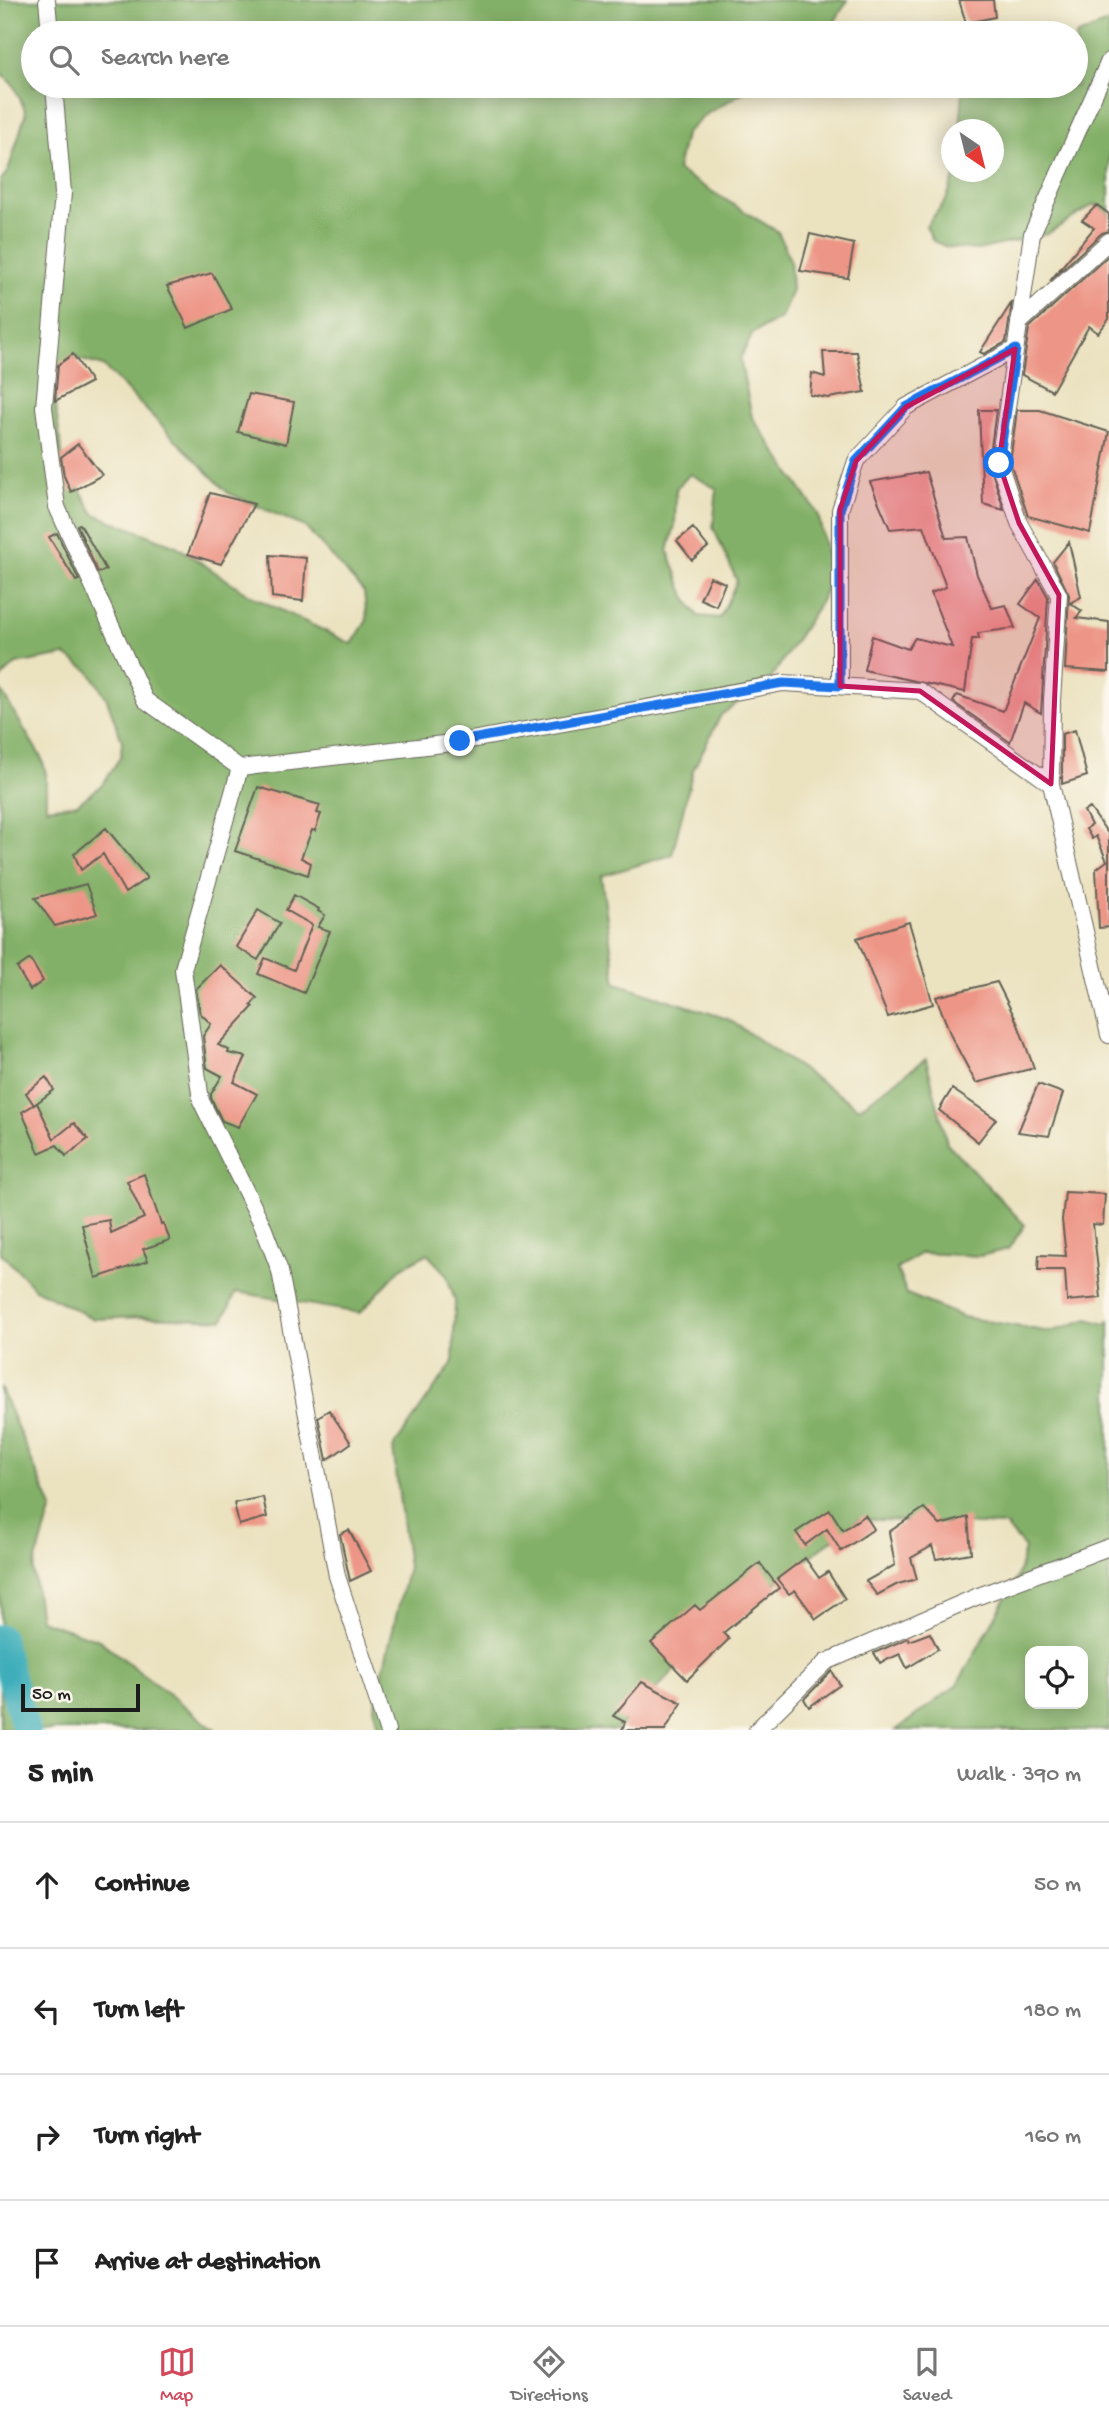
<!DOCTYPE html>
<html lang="en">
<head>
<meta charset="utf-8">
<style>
  body { margin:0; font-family:"Gochi Hand",sans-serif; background:#f6f6f6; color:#222 }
  .controls { position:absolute; right:21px; bottom:21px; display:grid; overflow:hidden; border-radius:14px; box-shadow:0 4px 18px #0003 }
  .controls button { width:63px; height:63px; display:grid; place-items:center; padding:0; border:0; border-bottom:2px solid #e0e0e0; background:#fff; color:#222; font:35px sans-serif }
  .compass { position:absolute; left:941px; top:119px; width:63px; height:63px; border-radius:50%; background:#fff; box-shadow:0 4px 18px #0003; rotate:145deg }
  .scale { position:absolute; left:21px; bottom:18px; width:119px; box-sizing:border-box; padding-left:7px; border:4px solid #1c1c1c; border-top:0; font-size:19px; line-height:24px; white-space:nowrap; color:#1c1c1c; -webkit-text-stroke:5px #fbf7ec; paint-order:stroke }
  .stop { position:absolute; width:21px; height:21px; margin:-16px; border:5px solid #1a73e8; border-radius:50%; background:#fff }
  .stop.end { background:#1a73e8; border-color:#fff; box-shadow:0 2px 7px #0008 }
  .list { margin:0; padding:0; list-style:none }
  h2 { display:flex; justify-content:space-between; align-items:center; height:91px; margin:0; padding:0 28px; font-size:30px }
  h2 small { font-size:23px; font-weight:400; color:#767676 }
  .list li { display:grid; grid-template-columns:46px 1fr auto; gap:21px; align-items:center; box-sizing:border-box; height:126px; padding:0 28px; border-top:2px solid #e0e0e0 }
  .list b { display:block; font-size:26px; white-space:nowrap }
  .list em { font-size:23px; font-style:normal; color:#767676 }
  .icon { flex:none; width:38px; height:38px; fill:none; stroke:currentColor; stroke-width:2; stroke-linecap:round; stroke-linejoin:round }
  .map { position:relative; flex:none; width:1109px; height:1730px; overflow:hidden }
  .search { position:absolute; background:#fff; box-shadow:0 4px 18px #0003; left:21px; right:21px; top:21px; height:77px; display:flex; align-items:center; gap:18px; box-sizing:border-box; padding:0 24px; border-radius:38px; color:#767676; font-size:26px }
  .sheet { height:595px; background:#fff }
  nav { display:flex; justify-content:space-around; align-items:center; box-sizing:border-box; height:98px; border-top:2px solid #e0e0e0; background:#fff; font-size:19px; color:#767676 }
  nav a { display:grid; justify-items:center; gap:4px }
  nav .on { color:#d1495b }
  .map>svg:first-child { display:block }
</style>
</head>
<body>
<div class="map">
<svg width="1109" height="1730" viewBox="0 0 1109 1730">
  <rect width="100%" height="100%" fill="#fbf7ec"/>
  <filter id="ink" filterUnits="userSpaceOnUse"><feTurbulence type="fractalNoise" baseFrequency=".0143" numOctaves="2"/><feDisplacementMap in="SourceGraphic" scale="14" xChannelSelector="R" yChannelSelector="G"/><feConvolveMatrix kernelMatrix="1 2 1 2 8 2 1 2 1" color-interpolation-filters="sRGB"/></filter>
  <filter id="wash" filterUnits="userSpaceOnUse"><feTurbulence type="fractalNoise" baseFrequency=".00686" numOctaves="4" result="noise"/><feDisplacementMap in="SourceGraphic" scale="28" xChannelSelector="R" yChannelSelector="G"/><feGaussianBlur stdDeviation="1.57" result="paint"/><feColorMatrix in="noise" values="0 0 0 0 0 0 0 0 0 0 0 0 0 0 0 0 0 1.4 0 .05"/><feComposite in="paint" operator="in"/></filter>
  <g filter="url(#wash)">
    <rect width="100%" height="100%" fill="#ebe2c0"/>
    <!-- forest -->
    <path fill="#83b068" stroke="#506642" stroke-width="2" fill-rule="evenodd" d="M0,0H848L830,29L825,33H33V86H754L705,115L685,134L677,170L778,232L790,260L792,290L781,318L753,333L740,359L752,417L818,514L831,573L821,601L770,680L721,715L693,770L672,855L601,876L616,983L728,1019L859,1108L926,1059L947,1143L1025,1225L1008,1249L980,1256L921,1253L897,1269L907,1294L963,1317L1050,1332L1088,1319L1105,1324L1109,1321V1730H896L957,1685L1017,1578L1025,1548L1005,1525L859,1519L710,1634L616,1730H380L374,1707L408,1567L393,1448L453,1362L455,1301L446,1274L427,1254L402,1267L360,1313L236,1292L223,1320L144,1317L94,1319L35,1289L0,1252V689L42,759L46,774V808L77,804L102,785L121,756L122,741L106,697L89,671L65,655L16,664L0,679V181L8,171L26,112L14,86L0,72ZM75,358L103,366L228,493L305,527L364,592L367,620L352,644L251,596L176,546L94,514L63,460L51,375ZM690,474L717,489L713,527L737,581L720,618L698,616L685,596L668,551L675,525L676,489ZM1030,1651H1083V1704H1030Z
      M1109,22V219L1098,226L1104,209L1095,204L1047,234L978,250L947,247L933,241L926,226L946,200L956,172H993V130L960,129L963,90L968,86H1076V36Z
      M0,1387L52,1508L33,1570L40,1620L99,1640L215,1730H0Z"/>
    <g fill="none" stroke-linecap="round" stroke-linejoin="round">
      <!-- river -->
      <path stroke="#3eaeba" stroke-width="28" d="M0,1638L26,1730"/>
    </g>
    <g id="blocks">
      <!-- building -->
      <path fill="#ed9586" d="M959,0H993L995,17L966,23Z
        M1097,205L1109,214V231L1102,233L1050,281L1094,228L1082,220Z
        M810,234L854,244L848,278L800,271Z
        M1109,255V319L1098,333L1089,326L1052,391L1022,375L1029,328Z
        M212,273L232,309L188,328L167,286Z
        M1012,302L1006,342L984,354L980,352Z
        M823,352H857L865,392L828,398L810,395L812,373L825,377Z
        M73,354L91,382L55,401L58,365Z
        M249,394L294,402L286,444L238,432Z
        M979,410H996L989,462L1004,510L983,504Z
        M1017,410H1040L1109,432L1090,533L1028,516L1010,462Z
        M78,444L102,475L71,492L64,476L61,457Z
        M926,472L946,538L968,537L977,575L992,608L1006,605L1015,628L978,633L979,639H972L965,692L864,670L872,636L908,649L915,638L952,647L931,593L946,587L924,526L890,529L870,482Z
        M210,493L254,504L221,564L188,554Z
        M80,524L106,570L98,573L77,525Z
        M693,528L708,547L692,560L677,541Z
        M57,533L79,580L76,581L49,537Z
        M1069,542L1081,597L1070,603L1082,611L1076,618L1109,622V672L1065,669L1069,595L1053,562Z
        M270,555L306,558L303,601L272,597Z
        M710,577L725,583L716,606L700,599Z
        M1038,579L1048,597L1041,713L1024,703L1010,742L953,702L957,695L1003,711L1040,618L1020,604Z
        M1075,730L1087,776L1062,784V734Z
        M258,787L320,805L317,813L321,814L315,831L312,830L301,858L311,863L308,875L235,851Z
        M1090,808L1109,835V927L1099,928L1096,869L1107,861L1096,836L1092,839L1086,829L1091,825L1084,811Z
        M106,828L147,878L125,893L103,854L81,870L74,854Z
        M86,884L97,914L55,926L35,898Z
        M294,895L319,909L318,911L325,915L318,927L330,931L304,993L258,974L265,958L294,970L312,925L286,910Z
        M258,910L280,923L258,960L236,947Z
        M909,922L933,1004L888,1017L857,938Z
        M30,959L43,981L30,990L17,968Z
        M220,965L257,998L251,1005L253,1007L218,1045L229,1050L228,1053L246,1057L234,1082L257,1094L238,1127L222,1121L211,1098V1094L222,1076L207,1068L203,1036L211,1024L200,1013L196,989Z
        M997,982L1017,1022L1034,1068L976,1083L952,1038L936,997Z
        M46,1077L54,1090L34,1105L26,1093Z
        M1038,1084L1063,1093L1049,1136L1018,1132Z
        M952,1089L996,1119L978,1142L939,1110Z
        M37,1103L54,1139L74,1123L88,1139L66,1156L57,1145L39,1153L22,1112Z
        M144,1174L161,1224L163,1223L170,1240L143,1249L148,1261L96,1278L82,1225L109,1220L111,1233L144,1218L127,1181Z
        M1065,1192L1105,1194L1103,1225L1093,1224L1101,1298L1067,1301L1065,1270H1038L1039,1255L1066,1256L1062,1220Z
        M329,1410L351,1443L327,1460L318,1417Z
        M263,1497L267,1517L239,1525L234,1503Z
        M924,1508L940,1525L968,1517L971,1553L936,1559L932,1546L911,1558L917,1579L898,1584L877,1595L866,1581L895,1565L889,1532Z
        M830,1510L843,1530L865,1515L874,1529L841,1551L827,1529L805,1545L796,1532Z
        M349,1530L371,1571L350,1581L340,1534Z
        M805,1558L819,1578L828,1572L845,1599L816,1619L795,1590L789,1594L777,1579Z
        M760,1563L779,1588L723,1633L729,1639L687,1680L651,1643L695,1605L700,1610Z
        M930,1633L938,1649L907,1668L900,1654L880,1663L874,1653L908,1638L909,1641Z
        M832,1671L840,1685L809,1707L804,1699Z
        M642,1682L682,1703L665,1730H622L625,1722L613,1716Z"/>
    </g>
  </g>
  <g filter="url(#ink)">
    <use href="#blocks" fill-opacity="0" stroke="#646155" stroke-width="2"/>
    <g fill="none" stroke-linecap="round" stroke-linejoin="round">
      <defs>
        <path id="minor" d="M47,0L50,33
          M1109,61L1032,234L999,463L1019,523L1059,595L1052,700L1051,784L1109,1035
          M54,86L63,193L44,407L57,507L145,700L240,768L460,742L783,683L920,691L1051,784
          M1019,323L1109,241
          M840,686V510L856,461L906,407L1015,349
          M240,768L183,969L201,1101L262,1224L280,1271L337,1576L387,1730
          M757,1730L826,1662L976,1597L1109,1547"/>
      </defs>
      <!-- minor casing -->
      <use href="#minor" stroke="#646155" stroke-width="18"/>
      <!-- minor -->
      <use href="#minor" stroke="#fff" stroke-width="16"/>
    </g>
  </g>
  <g fill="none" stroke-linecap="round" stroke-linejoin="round" filter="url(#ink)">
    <!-- route -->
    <path stroke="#1a73e8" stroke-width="9" d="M460,741L783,683L840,686V510L856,461L906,407L1016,349L999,463"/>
  </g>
  <!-- marked area -->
  <path fill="#c2185b" fill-opacity="0.2" stroke="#c2185b" stroke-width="5" stroke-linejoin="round" d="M1015,349L999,463L1019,523L1059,595L1051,784L920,691L840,686V510L856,461L906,407Z"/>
</svg>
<div class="controls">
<button><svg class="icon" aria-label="locate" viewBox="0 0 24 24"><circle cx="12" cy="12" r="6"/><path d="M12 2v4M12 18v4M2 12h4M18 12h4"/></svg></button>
</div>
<svg class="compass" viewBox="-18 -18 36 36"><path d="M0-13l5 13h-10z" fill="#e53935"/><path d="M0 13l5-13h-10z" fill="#767676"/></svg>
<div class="scale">50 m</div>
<div class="stop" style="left:999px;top:463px"></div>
<div class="stop end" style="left:460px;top:741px"></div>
<div class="search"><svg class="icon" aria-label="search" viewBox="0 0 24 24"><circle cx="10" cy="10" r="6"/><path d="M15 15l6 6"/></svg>Search here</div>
</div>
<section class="sheet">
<h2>5 min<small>Walk · 390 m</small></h2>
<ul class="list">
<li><svg class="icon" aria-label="ahead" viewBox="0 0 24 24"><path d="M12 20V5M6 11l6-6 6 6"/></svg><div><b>Continue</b></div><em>50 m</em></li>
<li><svg class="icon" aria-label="left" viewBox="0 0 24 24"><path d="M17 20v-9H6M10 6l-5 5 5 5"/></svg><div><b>Turn left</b></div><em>180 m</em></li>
<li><svg class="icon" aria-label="right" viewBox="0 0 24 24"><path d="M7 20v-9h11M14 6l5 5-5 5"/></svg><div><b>Turn right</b></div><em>160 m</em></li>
<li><svg class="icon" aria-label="arrive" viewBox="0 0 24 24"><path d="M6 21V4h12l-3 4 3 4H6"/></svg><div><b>Arrive at destination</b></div></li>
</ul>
</section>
<nav>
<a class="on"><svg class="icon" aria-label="map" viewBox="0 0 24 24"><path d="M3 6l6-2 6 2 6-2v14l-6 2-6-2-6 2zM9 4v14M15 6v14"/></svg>Map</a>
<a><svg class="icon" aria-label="directions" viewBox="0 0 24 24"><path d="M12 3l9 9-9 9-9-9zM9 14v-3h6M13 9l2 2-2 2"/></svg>Directions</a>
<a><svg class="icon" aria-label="saved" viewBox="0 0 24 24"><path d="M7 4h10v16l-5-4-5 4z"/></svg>Saved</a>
</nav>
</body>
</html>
